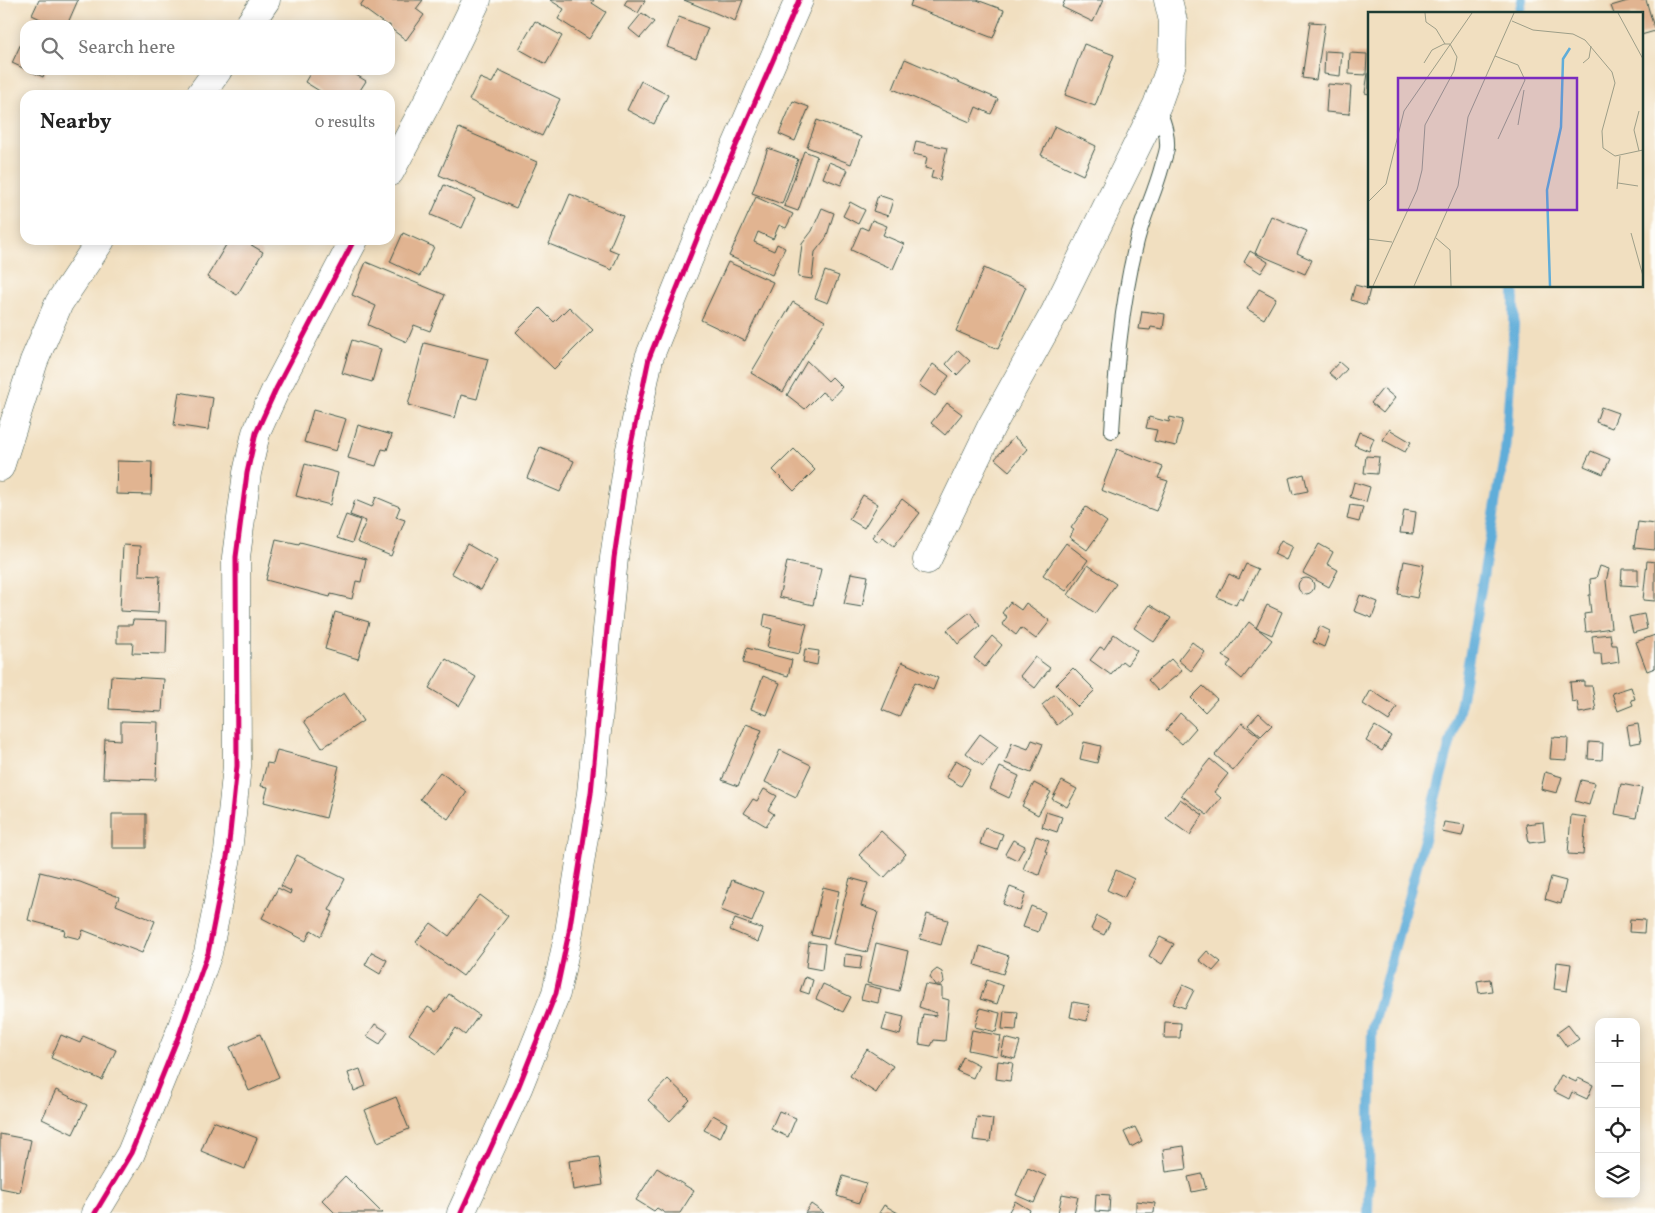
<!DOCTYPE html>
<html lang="en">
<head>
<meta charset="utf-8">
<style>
  body { margin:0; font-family:Vollkorn,serif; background:#f6f6f6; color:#222 }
  .controls { position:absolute; right:15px; bottom:15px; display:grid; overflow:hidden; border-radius:10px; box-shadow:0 2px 12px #0003 }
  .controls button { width:45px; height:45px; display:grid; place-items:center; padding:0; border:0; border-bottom:1px solid #e0e0e0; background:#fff; color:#222; font:25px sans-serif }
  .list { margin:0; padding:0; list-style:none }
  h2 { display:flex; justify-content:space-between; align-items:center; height:65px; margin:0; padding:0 20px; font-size:21px }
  h2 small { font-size:16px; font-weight:400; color:#767676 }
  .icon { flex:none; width:28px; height:28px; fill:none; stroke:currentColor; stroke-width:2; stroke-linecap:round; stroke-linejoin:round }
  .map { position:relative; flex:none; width:1655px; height:1213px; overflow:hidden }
  .search { position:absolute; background:#fff; box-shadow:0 2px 12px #0003; left:20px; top:20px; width:375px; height:55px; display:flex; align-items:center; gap:12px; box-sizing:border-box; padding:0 18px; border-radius:15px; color:#767676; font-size:19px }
  .panel { position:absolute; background:#fff; box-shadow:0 2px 12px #0003; left:20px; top:90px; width:375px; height:155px; border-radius:15px }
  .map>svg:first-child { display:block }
</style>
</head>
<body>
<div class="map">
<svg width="1655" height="1213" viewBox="0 0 1655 1213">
  <rect width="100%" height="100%" fill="#fdfcf7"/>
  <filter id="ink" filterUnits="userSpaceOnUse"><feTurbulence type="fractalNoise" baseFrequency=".02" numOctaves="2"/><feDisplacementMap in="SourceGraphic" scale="10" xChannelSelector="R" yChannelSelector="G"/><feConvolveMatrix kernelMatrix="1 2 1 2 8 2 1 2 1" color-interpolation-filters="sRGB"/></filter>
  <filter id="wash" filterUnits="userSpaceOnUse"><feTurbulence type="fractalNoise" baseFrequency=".0096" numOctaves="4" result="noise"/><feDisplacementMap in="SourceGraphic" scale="20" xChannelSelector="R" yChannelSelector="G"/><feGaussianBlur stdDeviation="1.12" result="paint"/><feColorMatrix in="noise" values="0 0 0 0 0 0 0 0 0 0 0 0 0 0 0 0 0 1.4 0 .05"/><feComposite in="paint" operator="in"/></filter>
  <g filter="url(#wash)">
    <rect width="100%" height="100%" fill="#f1dfc0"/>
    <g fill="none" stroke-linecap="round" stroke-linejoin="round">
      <!-- stream -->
      <path stroke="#60add9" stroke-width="10" d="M1519,14L1522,0
        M1368,1213L1372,1031L1461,703L1505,452L1514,325V286"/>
    </g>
    <g id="blocks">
      <!-- building -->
      <path fill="#e1b491" d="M39,0H78L67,25H53L32,15Z
        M364,0H423L416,9L424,15L406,40L390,28V25H386L360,6Z
        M550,0H594L592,3L606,12L589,39L558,19L564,9Z
        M627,0H643L645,1L638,13L624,5Z
        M684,0H743L735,21Z
        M912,0H977L1004,10L993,38L910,6Z
        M1065,0H1103L1093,22L1062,7Z
        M1631,0H1646L1655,31L1641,35V14H1614L1611,6Z
        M642,13L654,22L640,38L629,29Z
        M679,17L708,28L696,58L667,47Z
        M535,21L562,36L546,64L519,49Z
        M1310,22L1325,23L1316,80L1302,78Z
        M25,35V69L12,63Z
        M1084,44L1114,55L1095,106L1065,95Z
        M1325,51L1342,52L1340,76L1324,74Z
        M1350,53L1367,54L1366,75L1349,74Z
        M905,59L998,99L991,114L976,107L970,122L893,89Z
        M28,70H46L43,77Z
        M312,70H348L366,81L357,95H326L305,82Z
        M499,70L560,99L542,136L469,100L480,78L492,83Z
        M1368,73H1369V94L1365,93Z
        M641,81L668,95L654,124L627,110Z
        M1328,84L1351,86L1349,114L1326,112Z
        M793,101L809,107L795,141L779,134Z
        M817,120L861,137L851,164L807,147Z
        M1055,126L1096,146L1083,175L1041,155Z
        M459,128L537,162L516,208L439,175Z
        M916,141L947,148L940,180L931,178L933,170L925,168L927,157L913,154Z
        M768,148L798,159L782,204L752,193Z
        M804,151L817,156L798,211L784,206Z
        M829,162L848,170L841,185L823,178Z
        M444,185L475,199L462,228L431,215Z
        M570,194L623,216L609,249L619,253L612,270L549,244Z
        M878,195L893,200L888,216L873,211Z
        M756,197L793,214L786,228L779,225L773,239L758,232L754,242L774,251L777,244L785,248L772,275L729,256Z
        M850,202L865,210L858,224L843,216Z
        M822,208L834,213L826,238L815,252L812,279L798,277L802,244L812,231Z
        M1271,216L1307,231L1297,253L1312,260L1305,274L1255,253Z
        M872,220L887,226L883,235L904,244L893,269L851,250L861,227L868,230Z
        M403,233L434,247L420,276L390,262Z
        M229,240H243L263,252L237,295L207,277Z
        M1250,251L1268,262L1261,273L1244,262Z
        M366,262L445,295L430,331L414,325L407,342L368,325L376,306L352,295Z
        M728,262L773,282L745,341L701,320Z
        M984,268L1026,287L998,349L956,331Z
        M825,271L839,276L828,303L815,298Z
        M1355,285L1370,289L1366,305L1351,300Z
        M1259,289L1276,298L1264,319L1247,309Z
        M793,302L825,321L783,392L751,373Z
        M569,307L593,330L554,369L516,332L540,308L554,322Z
        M1142,311L1165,314L1163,329L1151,327L1150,330L1139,329Z
        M352,340L381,349L372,382L342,373Z
        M424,343L488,359L477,399L461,395L455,418L408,405Z
        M958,350L970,361L957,375L946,364Z
        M807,361L828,381L832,377L842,387L831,399L822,392L805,409L787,395Z
        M1339,362L1347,369L1337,380L1329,373Z
        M933,364L949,376L935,396L919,385Z
        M1383,388L1395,398L1383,413L1371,403Z
        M179,392L213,398L208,430L174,425Z
        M947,403L962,414L945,435L931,423Z
        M1601,407L1618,413L1612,428L1596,422Z
        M313,410L346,419L336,451L304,442Z
        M1149,417L1169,422L1170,417L1183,420L1176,446L1154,441L1157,430L1146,428Z
        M358,425L392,435L387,450L382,449L376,466L348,458Z
        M1389,429L1411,442L1405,452L1383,440Z
        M1359,432L1374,438L1369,451L1354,445Z
        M1014,437L1028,449L1009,471L995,459Z
        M540,447L574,461L560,492L527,478Z
        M794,449L815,470L794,491L773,470Z
        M1117,449L1163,467L1158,478L1168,481L1156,511L1101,490Z
        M1591,451L1610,459L1603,474L1584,466Z
        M1366,456L1379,457L1377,474L1364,473Z
        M117,461L152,462L151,495L116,494Z
        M305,464L338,473L330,505L296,496Z
        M1304,474L1308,491L1293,494L1289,478Z
        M1354,482L1370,487L1366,502L1350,497Z
        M863,495L878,504L864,528L849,519Z
        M376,497L400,507L396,517L405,520L391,556L357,542L366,521L350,515L355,500L372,507Z
        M902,499L920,513L894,546L883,537L879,542L872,537Z
        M1350,505L1363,507L1359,522L1347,519Z
        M1086,507L1107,522L1087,550L1069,537L1074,530L1071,528Z
        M1404,510L1416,512L1413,534L1400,533Z
        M346,515L360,520L352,543L337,538Z
        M1638,522L1655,524V550L1634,548Z
        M276,539L299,544L300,542L366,559L361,582L356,581L352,599L331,594L330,597L266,580Z
        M1281,540L1293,546L1286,560L1274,554Z
        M1066,543L1088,560L1066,591L1043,575Z
        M467,544L497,561L481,590L451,573Z
        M1319,544L1333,552L1327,564L1338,570L1329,587L1303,573Z
        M123,545L140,546L139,575L160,576L158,613L120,611Z
        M1404,561L1424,565L1417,598L1398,594Z
        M1647,561L1655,562V601L1643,600Z
        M787,562L821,569L813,605L779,597Z
        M1246,564L1258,569L1243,600L1239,598L1236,605L1217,597L1229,574L1239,579Z
        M1088,565L1116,584L1095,613L1068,595Z
        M1600,566L1609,569L1606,581L1611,628L1586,632L1584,614L1591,613L1589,595H1591L1590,579L1596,578Z
        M1622,569H1638V586L1621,585Z
        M851,573L868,576L862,607L844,604Z
        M1298 586a8 8 0 1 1 16 0a8 8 0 1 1-16 0Z
        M1360,595L1378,602L1372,618L1354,611Z
        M1010,602L1021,610L1026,603L1050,621L1036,639L1021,628L1016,635L1002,624L1007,617L1002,613Z
        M1150,605L1171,618L1154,642L1134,628Z
        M1267,605L1282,612L1272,635L1256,628Z
        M335,612L369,622L358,659L325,649Z
        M970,612L980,626L958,644L947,630Z
        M765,614L807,624L799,654L767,647L772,629L763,626Z
        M1644,614L1647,629L1633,633L1629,617Z
        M133,620L167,621L166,654L132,653L133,643H117V625H132Z
        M1249,622L1272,640L1242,679L1227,666L1231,661L1223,656Z
        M1320,626L1330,631L1324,647L1313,642Z
        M1114,634L1137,651L1127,665L1122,661L1111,675L1090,660L1100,647L1104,649Z
        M1610,634L1612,645H1617L1619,662L1602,665L1601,654H1594L1592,636Z
        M1655,635V668L1647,671L1636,642Z
        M992,636L1002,645L985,667L974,658Z
        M1192,642L1205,652L1191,671L1178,660Z
        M747,648L792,660L788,676L743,663Z
        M805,649L819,651L817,665L803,662Z
        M1035,657L1050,668L1035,688L1020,676Z
        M446,659L476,677L459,706L429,688Z
        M1171,659L1182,671L1158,691L1148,680Z
        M902,662L938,678L933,690L915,682L899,717L882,710Z
        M1073,668L1095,690L1078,707L1056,685Z
        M111,676L164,679L162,712L109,709Z
        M763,676L780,683L767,715L751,709Z
        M1584,681V686H1592L1596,710L1579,713L1577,701L1572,702L1570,682Z
        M1203,686L1217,699L1205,712L1191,698Z
        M1631,687L1635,699L1631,700L1633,705L1618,711L1612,693Z
        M1371,690L1397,707L1389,721L1363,704Z
        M344,693L363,721L322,748L304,721Z
        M1055,694L1070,714L1057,725L1042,705Z
        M1180,713L1196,728L1182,744L1166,730Z
        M1259,713L1272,725L1261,736L1248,725Z
        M121,721L158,722L156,780L103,778L105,739L121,740Z
        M1242,723L1260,737L1233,770L1215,755Z
        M746,724L762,730L738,786L722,780Z
        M1638,724L1641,742L1630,744L1627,726Z
        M1375,726L1391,736L1382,751L1366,741Z
        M980,734L998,747L983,766L966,753Z
        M1552,737L1568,738L1567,760L1550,759Z
        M1032,740L1043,744L1031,773L1005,763L1012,743L1028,749Z
        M1084,742L1101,746L1097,763L1080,759Z
        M1589,742L1603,743L1602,760L1588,759Z
        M277,750L339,766L326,818L264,802L268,787L261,786L267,763L273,764Z
        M780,750L811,765L796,797L765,782Z
        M1210,759L1228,774L1214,792L1221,798L1207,815L1181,795Z
        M956,760L971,769L961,786L946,777Z
        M1000,767L1019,776L1009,798L990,789Z
        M440,772L467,792L448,819L420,799Z
        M1545,772L1562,777L1557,793L1541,789Z
        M1581,780L1595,783L1589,805L1575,801Z
        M1062,781L1077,789L1067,807L1052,799Z
        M1034,783L1051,792L1038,815L1022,806Z
        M1621,784L1642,788L1636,818L1615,814Z
        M764,789L777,796L768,810L774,814L766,826L744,813L753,799L757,801Z
        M1180,799L1203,815L1190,835L1166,818Z
        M1046,812L1062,817L1057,832L1042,827Z
        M112,814H146V848H112Z
        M1571,815L1586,817L1583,855L1568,854Z
        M1444,822L1465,825L1462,836L1442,832Z
        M1543,822L1545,841L1529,843L1526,824Z
        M985,828L1003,834L997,850L980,844Z
        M881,831L906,854L884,878L859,855Z
        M1036,836L1049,841L1045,851L1047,852L1039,875L1023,869Z
        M1013,840L1025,846L1017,860L1005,854Z
        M297,855L345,879L329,910L333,912L321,936L311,930L306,941L262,918L278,888L290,894L291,891L281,886Z
        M1116,870L1134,879L1124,898L1107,890Z
        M40,872L80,882L119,897L116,905L155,921L142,953L83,930L80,939L64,935L65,930L28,920Z
        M1551,877L1566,881L1561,904L1545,899Z
        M850,878L868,883L861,906L878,912L867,952L833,944Z
        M732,880L764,892L752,922L721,910Z
        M823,887L839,891L828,939L811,935Z
        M1010,887L1026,893L1020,911L1003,904Z
        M480,895L508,916L463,976L416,942L431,923L449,936Z
        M1031,906L1045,912L1038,932L1023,927Z
        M927,914L948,920L941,945L920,939Z
        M1097,916L1110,923L1104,935L1091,929Z
        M735,919L763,929L758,942L730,930Z
        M1630,919L1645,920L1644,933L1629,932Z
        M1160,937L1174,944L1162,964L1149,956Z
        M809,942L825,944L822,970L806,967Z
        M876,943L908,951L899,991L867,983Z
        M980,946L1009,956L1003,974L975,965Z
        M1207,951L1221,962L1213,971L1199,960Z
        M372,952L387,960L380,974L365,965Z
        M845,954L862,956L860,969L844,967Z
        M1557,962L1571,964L1567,991L1554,989Z
        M937,969L942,972L943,976L944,982L941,985H935L930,977L932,973Z
        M805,977L813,980L809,994L800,991Z
        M1490,979L1492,991L1479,993L1477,981Z
        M987,980L1003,986L997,1004L980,999Z
        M823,984L851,997L843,1012L816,999Z
        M925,984L942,987V998L949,1000L945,1041L934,1040L931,1046L919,1044L923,1014L936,1016V1013L919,1007Z
        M865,985L881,989L878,1003L861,999Z
        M1183,985L1194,990L1185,1008L1173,1004Z
        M449,994L479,1015L465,1035L456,1028L437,1054L409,1034L428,1007L436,1012Z
        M1073,1002L1090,1005L1087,1021L1070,1017Z
        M980,1008L1000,1013L996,1032L975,1027Z
        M1004,1011L1018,1012L1016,1030L1002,1029Z
        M887,1013L904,1017L900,1035L882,1030Z
        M1165,1022L1181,1023L1180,1038H1164Z
        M375,1024L388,1032L380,1044L367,1036Z
        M1568,1025L1579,1039L1567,1047L1557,1033Z
        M972,1030L1001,1036L997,1056L968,1050Z
        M260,1034L279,1077L249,1091L230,1047Z
        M61,1035L80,1043L83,1036L116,1050L102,1080L51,1058Z
        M1005,1038L1020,1042L1015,1059L1001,1055Z
        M867,1049L893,1066L876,1093L850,1076Z
        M963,1057L979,1065L973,1078L957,1071Z
        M998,1061L1013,1063L1010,1081L996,1079Z
        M360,1069L366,1086L354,1091L348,1073Z
        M1561,1075L1576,1082L1578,1078L1593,1085L1587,1099L1572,1092L1569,1099L1553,1091Z
        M668,1079L690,1100L670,1121L648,1100Z
        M56,1090L87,1105L73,1134L42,1119Z
        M396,1097L409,1129L378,1142L365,1110Z
        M779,1111L796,1118L788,1137L771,1129Z
        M713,1115L727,1123L720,1138L704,1130Z
        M977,1117L993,1119L990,1142L973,1140Z
        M213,1121L257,1138L245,1169L201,1151Z
        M1135,1127L1142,1141L1131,1147L1124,1132Z
        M0,1134L31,1140L20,1192L0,1188Z
        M1184,1146L1187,1169L1166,1172L1163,1149Z
        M599,1157L603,1185L573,1190L569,1161Z
        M657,1168L694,1191L680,1213H665L657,1208L654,1211L636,1200Z
        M1028,1168L1046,1176L1034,1203L1016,1195Z
        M1202,1174L1206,1189L1192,1192L1188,1177Z
        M345,1176L382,1213H335L322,1200Z
        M843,1176L866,1183L859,1203L837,1196Z
        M1062,1194L1078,1197L1074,1213H1058Z
        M1096,1194L1110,1195L1109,1212L1095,1211Z
        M1015,1201L1030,1210L1029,1213H1008Z
        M1136,1201L1155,1203L1154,1213H1136Z
        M811,1204L824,1213H805Z
        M884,1205L898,1213H879Z"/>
    </g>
  </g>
  <g filter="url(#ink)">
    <use href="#blocks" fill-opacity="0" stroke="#3e5549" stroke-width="1"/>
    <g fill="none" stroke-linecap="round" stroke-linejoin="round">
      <defs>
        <path id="service" d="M1112,431C1116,369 1121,306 1136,245C1142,218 1155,193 1162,166C1164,160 1166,154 1167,148C1168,133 1163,121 1158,107"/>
        <path id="minor" d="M249,25L266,0
          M200,95L218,70
          M390,172L429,99L477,0
          M0,467L34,361L59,303L101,240
          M927,560L991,427L1055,312L1157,105L1172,63L1173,21L1168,0
          M95,1213L131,1153L179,1035L208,953L228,852L237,766L236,557L247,473L256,433L276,389L354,240
          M461,1213L518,1088L556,993L569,932L591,793L614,558L629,454L649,358L713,199L799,0"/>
      </defs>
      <!-- service casing -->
      <use href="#service" stroke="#3e5549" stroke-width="16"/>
      <!-- minor casing -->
      <use href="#minor" stroke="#3e5549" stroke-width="29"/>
      <!-- service -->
      <use href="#service" stroke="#fff" stroke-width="14"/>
      <!-- minor -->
      <use href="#minor" stroke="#fff" stroke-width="28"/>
      <defs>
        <path id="cycleway" d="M95,1213L131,1153L179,1035L208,953L228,852L237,766L236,557L247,473L256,433L276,389L354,240
          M461,1213L518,1088L556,993L569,932L591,793L614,558L629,454L649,358L713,199L799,0"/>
      </defs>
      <!-- cycleway casing -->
      <use href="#cycleway" stroke="#fdfcf7" stroke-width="8"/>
      <!-- cycleway -->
      <use href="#cycleway" stroke="#d6006c" stroke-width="5"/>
    </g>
  </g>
  <!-- overview -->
  <g transform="translate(1368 12)">
    <rect width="275" height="275" fill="#f1dfc0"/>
    <path fill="none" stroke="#60add9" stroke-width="2.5" d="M182,274L179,178L193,115L195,47L202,36"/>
    <path fill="none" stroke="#9d9e88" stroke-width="1" d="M57,1L58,10L68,17L77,32M250,1L275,47M144,9L165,18L205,22L217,28L244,60L247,71L234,119L235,136L247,144L275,138M127,44L150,53L157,68L130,127M215,51L221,46L223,34M150,113L156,78M271,139L266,118L271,99M250,171L270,174M249,177L252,144M0,190L18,172L36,99L104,1M263,221L275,264M68,226L82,238L83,274M0,227L24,230M5,274L49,178L54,158L57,113L86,59L89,45L82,32H76L64,38L56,51M46,274L90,174L100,105L146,1"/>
    <path fill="#7b2cbf" fill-opacity="0.15" stroke="#7b2cbf" stroke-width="2.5" d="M30,66H209V198H30Z"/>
    <rect width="275" height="275" fill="none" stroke="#1f3d34" stroke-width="2.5"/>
  </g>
</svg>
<div class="controls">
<button>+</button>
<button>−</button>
<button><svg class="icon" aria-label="locate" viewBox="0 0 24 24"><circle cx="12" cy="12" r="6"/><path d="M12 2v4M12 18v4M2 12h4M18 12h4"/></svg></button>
<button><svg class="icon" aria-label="layers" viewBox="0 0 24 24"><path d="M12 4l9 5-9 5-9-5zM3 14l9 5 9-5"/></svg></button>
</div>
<div class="search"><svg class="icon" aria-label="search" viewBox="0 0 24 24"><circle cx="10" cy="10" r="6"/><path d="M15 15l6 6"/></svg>Search here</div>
<section class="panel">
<h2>Nearby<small>0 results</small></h2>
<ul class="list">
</ul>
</section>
</div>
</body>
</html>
